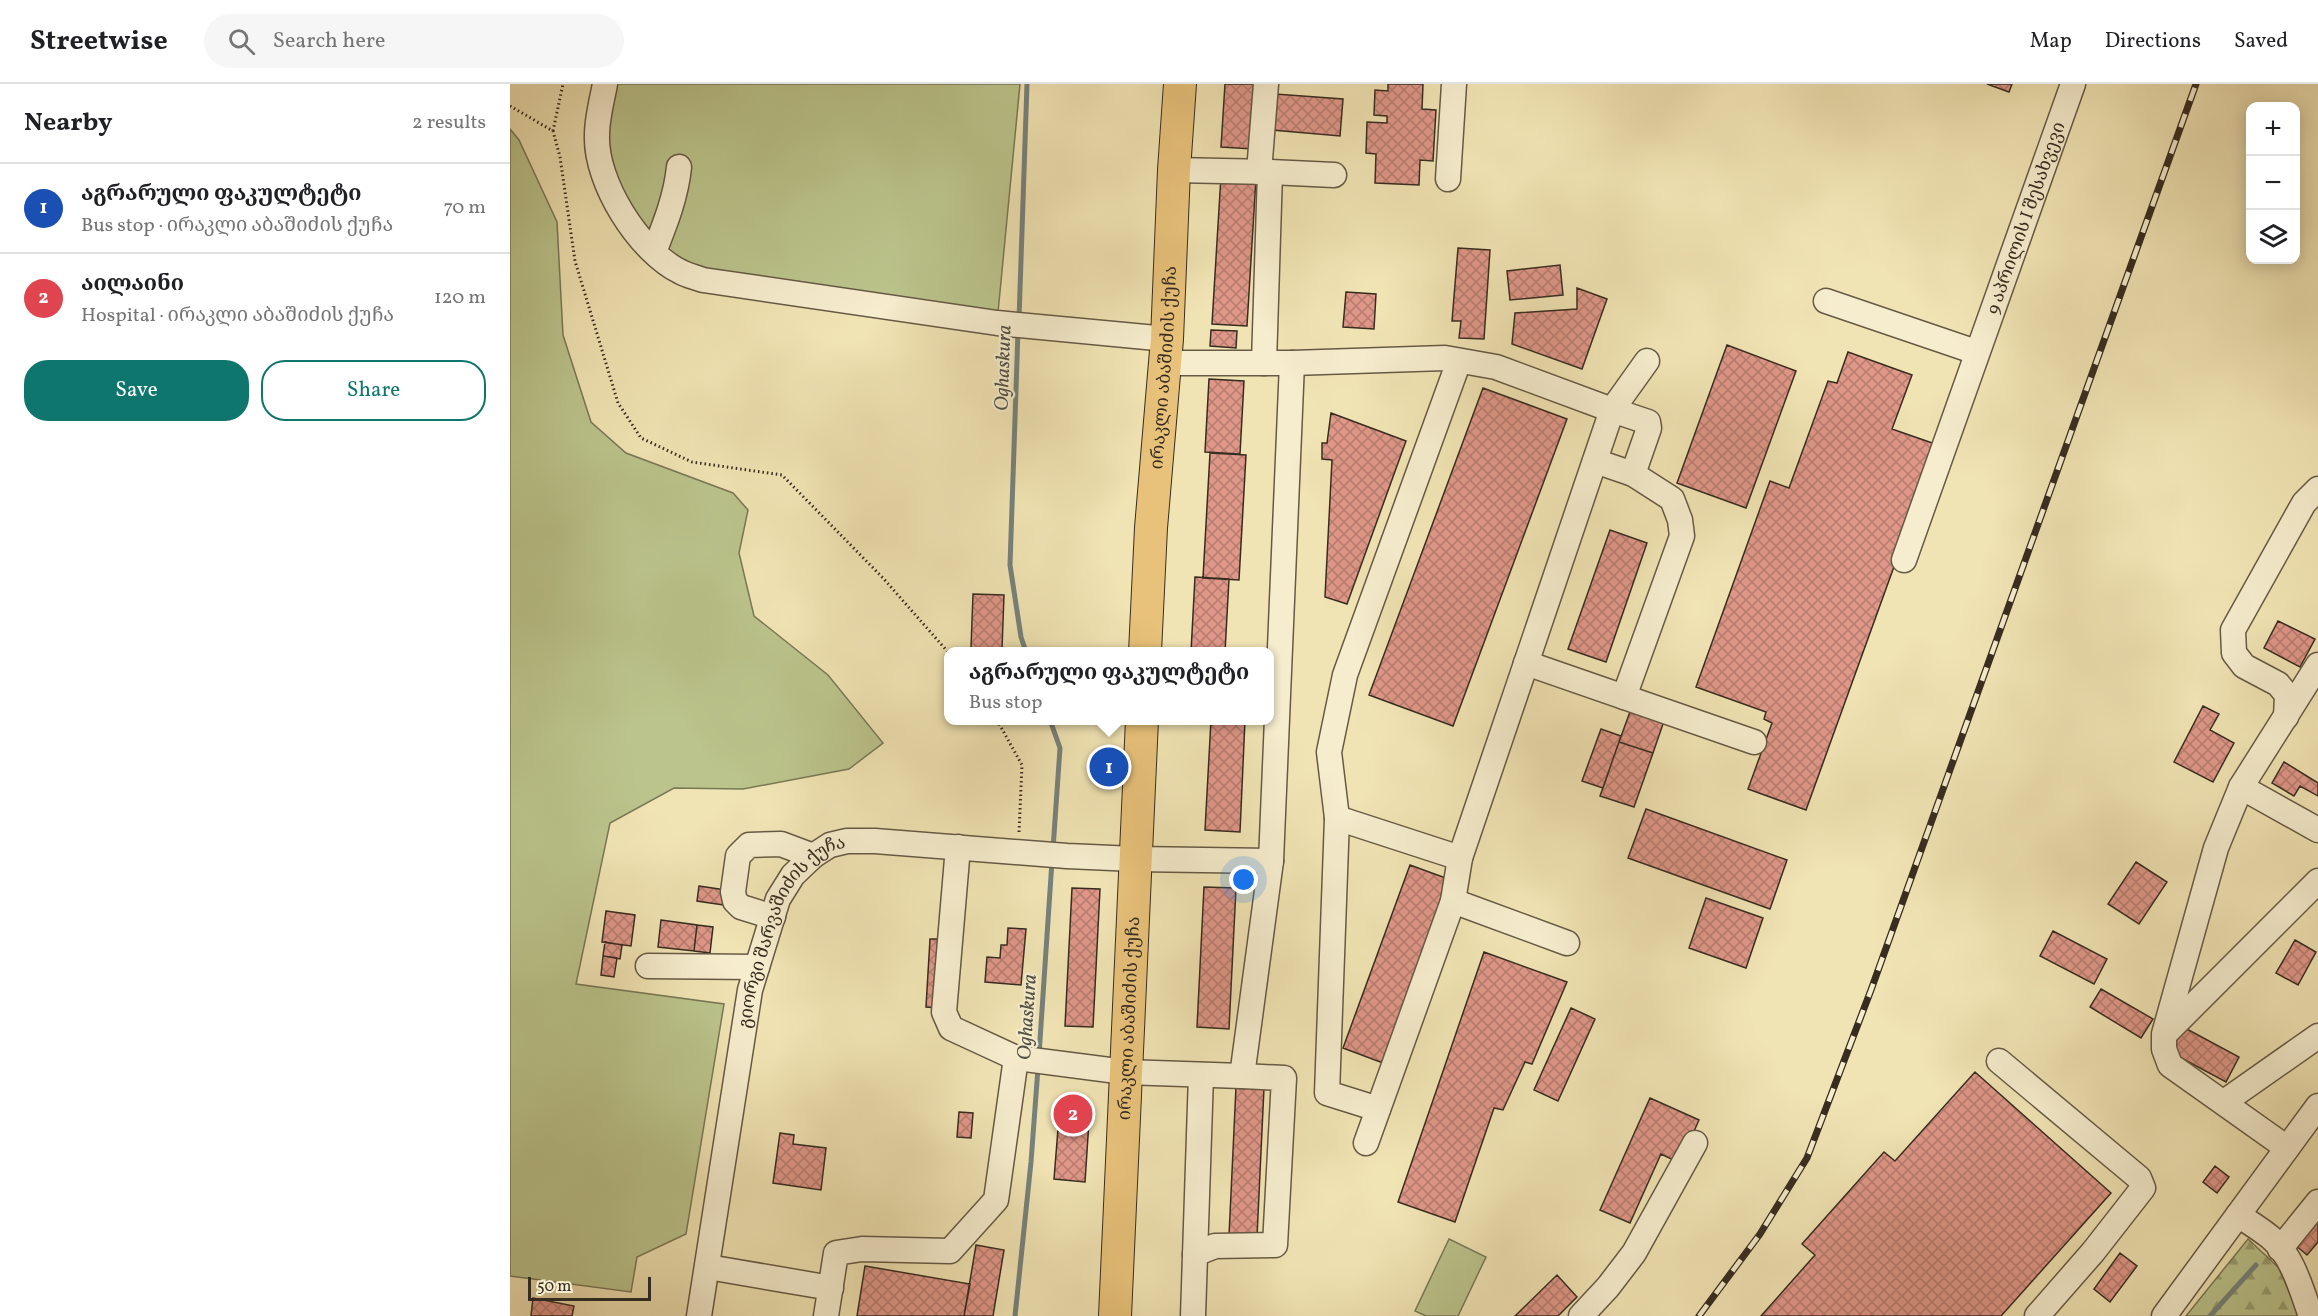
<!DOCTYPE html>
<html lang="en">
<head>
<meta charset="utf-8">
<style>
  body { margin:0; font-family:Vollkorn,"Noto Serif Georgian",serif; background:#f6f6f6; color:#202124 }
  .controls { position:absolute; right:18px; top:18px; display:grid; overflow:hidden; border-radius:12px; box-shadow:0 3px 15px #0003 }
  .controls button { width:54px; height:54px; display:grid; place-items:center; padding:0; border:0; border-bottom:2px solid #e0e0e0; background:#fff; color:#202124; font:30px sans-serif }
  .scale { position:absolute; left:18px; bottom:15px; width:123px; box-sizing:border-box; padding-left:6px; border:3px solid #372c20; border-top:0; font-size:16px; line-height:21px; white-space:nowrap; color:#372c20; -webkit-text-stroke:4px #f6edce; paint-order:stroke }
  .you { position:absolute; left:734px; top:796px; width:21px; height:21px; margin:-15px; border:4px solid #fff; border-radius:50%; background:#1a73e8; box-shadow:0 0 0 9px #1a73e833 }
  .badge { display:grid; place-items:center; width:39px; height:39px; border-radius:50%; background:#0f766e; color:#fff; font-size:20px; font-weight:700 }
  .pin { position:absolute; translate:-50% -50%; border:3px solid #fff; box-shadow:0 2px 6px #0006 }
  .popup { position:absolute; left:434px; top:563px; width:330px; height:78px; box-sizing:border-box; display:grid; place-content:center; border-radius:12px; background:#fff; filter:drop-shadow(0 2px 4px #0005); font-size:20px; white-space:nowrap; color:#757577 }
  .popup b { font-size:22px; color:#202124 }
  .popup::after { content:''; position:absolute; left:50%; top:100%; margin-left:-12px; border:12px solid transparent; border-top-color:#fff }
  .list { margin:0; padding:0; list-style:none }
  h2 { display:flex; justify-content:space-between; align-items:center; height:78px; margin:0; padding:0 24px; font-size:26px }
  h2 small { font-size:20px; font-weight:400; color:#757577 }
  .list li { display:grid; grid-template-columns:39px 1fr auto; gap:18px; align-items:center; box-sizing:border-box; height:90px; padding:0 24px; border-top:2px solid #e0e0e0 }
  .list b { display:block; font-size:22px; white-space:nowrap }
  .list p { margin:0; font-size:20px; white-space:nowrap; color:#757577 }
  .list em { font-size:20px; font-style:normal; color:#757577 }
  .actions { display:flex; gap:12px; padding:18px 24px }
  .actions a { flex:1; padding:14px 0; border:2px solid #0f766e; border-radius:24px; text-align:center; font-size:21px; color:#0f766e }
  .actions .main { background:#0f766e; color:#fff }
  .icon { flex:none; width:33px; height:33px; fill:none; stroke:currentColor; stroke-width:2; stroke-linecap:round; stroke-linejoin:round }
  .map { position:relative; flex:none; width:1808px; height:1232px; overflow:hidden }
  header { display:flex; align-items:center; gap:36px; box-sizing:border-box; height:84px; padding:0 30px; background:#fff; border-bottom:2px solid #e0e0e0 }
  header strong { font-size:28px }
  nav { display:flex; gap:33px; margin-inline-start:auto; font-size:21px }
  .search { width:420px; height:54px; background:#f6f6f6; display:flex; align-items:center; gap:15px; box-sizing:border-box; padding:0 21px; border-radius:33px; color:#757577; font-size:22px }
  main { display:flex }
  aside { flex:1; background:#fff }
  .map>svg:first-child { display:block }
</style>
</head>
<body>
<header>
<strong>Streetwise</strong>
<div class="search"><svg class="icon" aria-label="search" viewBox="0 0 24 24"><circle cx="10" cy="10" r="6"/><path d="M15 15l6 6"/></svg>Search here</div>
<nav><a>Map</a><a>Directions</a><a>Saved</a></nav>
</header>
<main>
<aside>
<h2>Nearby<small>2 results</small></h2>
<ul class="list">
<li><span class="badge" style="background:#1a4fb4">1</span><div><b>აგრარული ფაკულტეტი</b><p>Bus stop · ირაკლი აბაშიძის ქუჩა</p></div><em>70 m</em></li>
<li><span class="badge" style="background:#e0444e">2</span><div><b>აილაინი</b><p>Hospital · ირაკლი აბაშიძის ქუჩა</p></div><em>120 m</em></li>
</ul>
<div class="actions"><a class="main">Save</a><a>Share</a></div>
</aside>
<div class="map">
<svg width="1808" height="1232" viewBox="0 0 1808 1232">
  <defs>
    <pattern id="forest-firs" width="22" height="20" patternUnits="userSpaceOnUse" patternTransform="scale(1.5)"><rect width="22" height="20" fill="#bbc48c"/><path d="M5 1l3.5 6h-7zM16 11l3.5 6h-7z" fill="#999f72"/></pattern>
    <pattern id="building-cross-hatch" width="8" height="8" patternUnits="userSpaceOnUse" patternTransform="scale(1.5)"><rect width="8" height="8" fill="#df9788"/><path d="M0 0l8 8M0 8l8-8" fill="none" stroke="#b67b6f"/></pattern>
  </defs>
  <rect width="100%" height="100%" fill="#f1e4b4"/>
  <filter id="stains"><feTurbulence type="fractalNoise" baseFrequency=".00333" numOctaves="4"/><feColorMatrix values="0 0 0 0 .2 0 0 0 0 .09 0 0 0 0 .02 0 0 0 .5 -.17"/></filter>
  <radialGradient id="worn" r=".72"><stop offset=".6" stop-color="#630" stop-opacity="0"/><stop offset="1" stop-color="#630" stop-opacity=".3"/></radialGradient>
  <!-- grass -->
  <path fill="#bbc48c" stroke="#797856" stroke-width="1.5" d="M104,0H510L487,239L193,196L123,145L95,57Z
    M0,45L9,56L47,138L53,251L81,338L116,369L223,409L238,426L229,469L244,532L318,591L373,659L339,685L233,705L164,704L100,739L66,900L214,920L176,1150L127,1173L121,1208L0,1192Z
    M939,1155L976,1173L948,1232H916L905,1227Z"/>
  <!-- forest -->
  <path fill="url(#forest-firs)" stroke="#797856" stroke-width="1.5" d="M1738,1155L1769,1184L1789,1232H1676Z"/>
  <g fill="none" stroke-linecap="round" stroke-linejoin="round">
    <!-- stream -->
    <path stroke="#76827c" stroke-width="5" d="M509,235L517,0
      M508,247L500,481L511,553L516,568
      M540,636L550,664L543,765
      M529,971L542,777
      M505,1232L521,1078L528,984
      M1700,1232L1746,1181"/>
  </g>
  <!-- building -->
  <path fill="url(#building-cross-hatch)" stroke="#372c20" stroke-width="1.5" d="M715,0H747L743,65L711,63Z
    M878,0H913L912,25L926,26L923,77L910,76L909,101L865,99L866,70L856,69L857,38L877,39V32L864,31L865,6L878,7Z
    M1477,0H1502L1499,8Z
    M765,10L833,15L830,52L762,46Z
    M711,92L746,94L737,242L702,240Z
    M948,164L980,166L974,255L949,254L951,237H942Z
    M1050,181L1053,211L1000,216L997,187Z
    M1067,204L1097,215L1072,285L1002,260L1005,229L1067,225Z
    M836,208L866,210L864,245L833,243Z
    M701,246L727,247L726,264L700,262Z
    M1217,261L1286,287L1236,424L1167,399Z
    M1338,268L1402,291L1382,345L1428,361L1296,726L1238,705L1262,639L1254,635L1256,628L1186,603L1260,397L1279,404L1318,297L1327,299Z
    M699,295L734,297L730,370L695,368Z
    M973,304L1057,335L943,642L859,611Z
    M821,329L896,357L837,520L815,513L822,376L812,375V359H817Z
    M700,369L736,371L729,496L693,494Z
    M1100,446L1137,459L1096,578L1058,565Z
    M685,493L719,495L715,568H681Z
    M463,510L494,511L492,565L461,564Z
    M1768,537L1805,555L1790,583L1754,564Z
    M1693,622L1709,630L1700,646L1724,659L1703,698L1664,678Z
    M1121,625L1154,637L1143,669L1109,658Z
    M701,636H735L730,748L695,746Z
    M1091,645L1111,652L1093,704L1072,697Z
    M1109,658L1143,669L1124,723L1090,712Z
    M1774,678L1808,699V712L1790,702L1784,712L1762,699Z
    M1136,725L1277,776L1260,825L1118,774Z
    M1626,778L1657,798L1629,840L1598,820Z
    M900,781L941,796L873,979L833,964Z
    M189,802L222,807L220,822L187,817Z
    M694,803L726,804L719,945L687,943Z
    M562,804L590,805L583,943L555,942Z
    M1196,814L1253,834L1236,884L1179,864Z
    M96,827L125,831L121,862L92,858Z
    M151,836L187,841L184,867L148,863Z
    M187,841L203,843L200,869L184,867Z
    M498,844L516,845L511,901L475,898L477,873L490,874L491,861H497Z
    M1543,847L1597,875L1584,900L1530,872Z
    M420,855H433L429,924L416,923Z
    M1785,856L1806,868L1788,901L1766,889Z
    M95,858L112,861L110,875L93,872Z
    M974,868L1057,898L1022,980L1015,978L993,1026L984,1024L945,1138L888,1118Z
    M93,872L107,874L104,893L91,891Z
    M1591,905L1643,935L1631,954L1580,923Z
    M1061,924L1085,935L1048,1017L1024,1006Z
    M1673,943L1729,973L1716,998L1660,968Z
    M1465,988L1601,1109L1491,1232H1251L1305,1171L1292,1160L1374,1068L1385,1077Z
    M726,1003L754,1004L747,1153L719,1152Z
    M1140,1014L1189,1036L1170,1079L1151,1070L1120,1139L1090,1126Z
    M550,1020L580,1022L575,1098L544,1095Z
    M449,1028L463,1029L461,1054L447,1053Z
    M270,1049L284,1051L283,1060L316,1064L311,1106L263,1099Z
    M1705,1082L1719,1093L1707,1109L1693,1098Z
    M1808,1131V1158L1797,1171L1784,1160Z
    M466,1161L494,1166L483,1232H454Z
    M1610,1169L1627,1182L1600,1218L1584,1205Z
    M355,1182L460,1200L454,1232H347Z
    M1047,1191L1067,1213L1048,1232H1005Z
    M23,1214L64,1222L62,1232H21Z"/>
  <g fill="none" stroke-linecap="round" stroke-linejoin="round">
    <defs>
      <g id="minor">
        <path d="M95,0C92,16 87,34 87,51C85,98 129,168 171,188C178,192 186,193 193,196L487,239L657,255"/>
        <path d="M664,86L760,88L754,279"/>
        <path d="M749,88L756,0"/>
        <path d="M760,88L824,91"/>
        <path d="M938,95L944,0"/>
        <path d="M144,168C155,140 166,113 169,83"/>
        <path d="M1316,217L1466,268"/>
        <path d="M655,279H782L935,274L986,283L1102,326L950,774L943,817L856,1059"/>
        <path d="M1085,377L1123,390L1162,415L1170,436L1172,452L1114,613"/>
        <path d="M1123,390L1139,344L1138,338L1102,326L1137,277"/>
        <path id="s1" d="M1394,476L1563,0"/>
        <path d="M1016,579L1244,658"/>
        <path d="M1776,633L1777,611L1768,600L1734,582L1724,569L1723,546L1794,419L1808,405"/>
        <path d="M1731,703L1808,746"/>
        <path d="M827,734L819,668L835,591L949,277"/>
        <path d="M448,763L434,928L441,944L506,974L615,988L732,992L761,777L782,279"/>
        <path d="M943,817L1057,859"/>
        <path d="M263,833L231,823L225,817L223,808L228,772L239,761L271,760L303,772"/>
        <path d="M138,882L247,883"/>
        <path d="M1656,949L1808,797"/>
        <path d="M1489,977L1629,1094L1633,1104L1583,1168L1527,1232"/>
        <path d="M1714,1018L1808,952"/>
        <path d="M868,1025L817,1009L827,734L950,774"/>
        <path d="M1777,1064L1660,981L1654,965V950L1706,764L1731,703L1808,581"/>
        <path d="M1728,1131C1739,1138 1750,1145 1760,1153C1783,1172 1791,1205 1801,1232"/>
        <path d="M1770,1165L1808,1118"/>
        <path d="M685,1170L705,1162L765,1161L774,994L732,992"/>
        <path d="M198,1183L321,1204"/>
        <path id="s2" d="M189,1232L240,906L268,815L283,791L303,772L320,761L337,757H365L557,772L625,775L761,777"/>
        <path d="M316,1232L326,1169L352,1165L440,1167L486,1116L506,974"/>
        <path d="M683,1232L691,991"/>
        <path d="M1071,1232L1098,1203L1124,1169L1185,1059"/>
        <path d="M1654,1232L1808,1022"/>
      </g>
      <g id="major">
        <path id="s3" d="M635,568L641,444L657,255L664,86L670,0"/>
        <path id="s4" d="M605,1232L632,636"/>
      </g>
    </defs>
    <!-- minor casing -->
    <use href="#minor" stroke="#665a45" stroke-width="27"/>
    <!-- major casing -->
    <use href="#major" stroke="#372c20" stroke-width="34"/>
    <!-- path -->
    <path stroke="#372c20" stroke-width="3" stroke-dasharray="1.5 3" stroke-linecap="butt" d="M0,22L43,47L50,73L65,177L108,319L131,354L182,378L272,391L373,494L438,568
      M43,47L53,0
      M487,636L512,681L509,748"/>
    <!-- minor -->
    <use href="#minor" stroke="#f6edce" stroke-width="24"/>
    <!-- major -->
    <use href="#major" stroke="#e8c27a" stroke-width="32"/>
    <defs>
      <path id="rail" d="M1189,1232L1250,1150L1297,1074L1361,906L1686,0"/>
    </defs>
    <!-- rail casing -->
    <use href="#rail" stroke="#372c20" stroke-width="7"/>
    <!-- rail -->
    <use href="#rail" stroke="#f6edce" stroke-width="4.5" stroke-dasharray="14" stroke-linecap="butt"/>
  </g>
  <g text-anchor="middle" stroke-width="4.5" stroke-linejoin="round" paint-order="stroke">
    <!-- street labels -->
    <g font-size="18" fill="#372c20" stroke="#f6edce">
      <text dy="6" stroke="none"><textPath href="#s1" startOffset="363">9 აპრილის I შესახვევი</textPath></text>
      <text dy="6" stroke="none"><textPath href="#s3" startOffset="285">ირაკლი აბაშიძის ქუჩა</textPath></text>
      <text dy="6" stroke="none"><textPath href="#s2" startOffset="404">გიორგი შარვაშიძის ქუჩა</textPath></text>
      <text dy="6" stroke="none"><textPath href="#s4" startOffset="298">ირაკლი აბაშიძის ქუჩა</textPath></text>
    </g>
    <!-- water labels -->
    <g font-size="20" font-style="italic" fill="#515046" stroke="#f6edce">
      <text transform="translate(492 284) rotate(-88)" y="7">Oghaskura</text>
      <text transform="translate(516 933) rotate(-86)" y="7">Oghaskura</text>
    </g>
  </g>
  <rect width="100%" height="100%" filter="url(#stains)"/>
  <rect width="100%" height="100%" fill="url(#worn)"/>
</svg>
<div class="controls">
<button>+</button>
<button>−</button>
<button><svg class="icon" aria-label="layers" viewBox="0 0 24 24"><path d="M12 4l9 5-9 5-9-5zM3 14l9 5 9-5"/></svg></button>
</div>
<div class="scale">50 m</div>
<div class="you"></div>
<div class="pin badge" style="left:599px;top:683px;background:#1a4fb4">1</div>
<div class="popup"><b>აგრარული ფაკულტეტი</b>Bus stop</div>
<div class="pin badge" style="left:563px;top:1030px;background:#e0444e">2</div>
</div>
</main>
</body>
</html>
